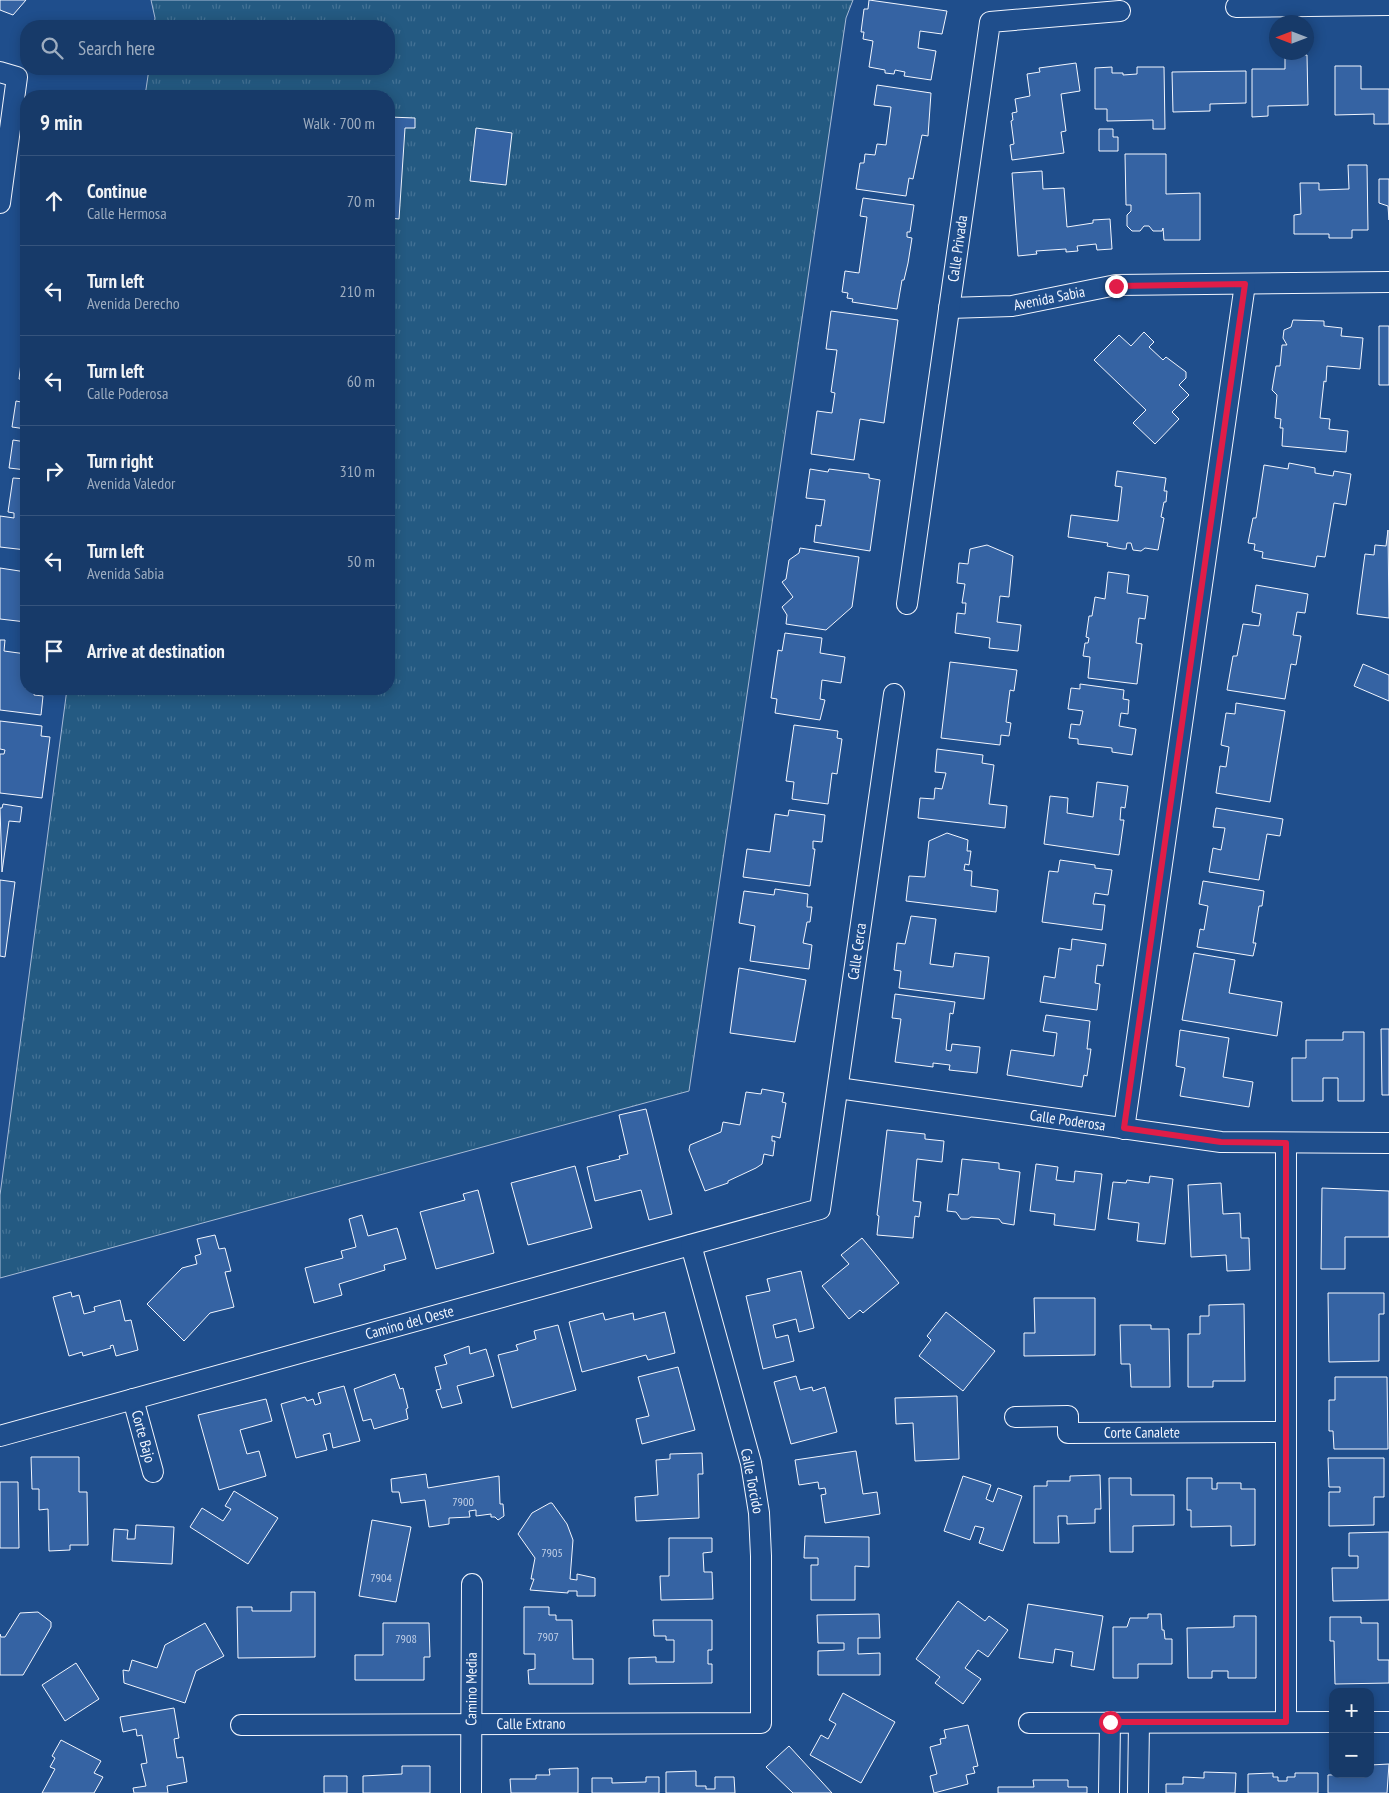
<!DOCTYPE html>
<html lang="en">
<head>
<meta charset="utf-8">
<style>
  body { margin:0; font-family:"PT Sans Narrow",sans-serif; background:#244571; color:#f1f3f6 }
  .controls { position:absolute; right:15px; bottom:15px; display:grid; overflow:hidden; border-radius:10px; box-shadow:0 2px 12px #0003 }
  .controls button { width:45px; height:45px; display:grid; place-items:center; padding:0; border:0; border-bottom:1px solid #36547d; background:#173a69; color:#f1f3f6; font:25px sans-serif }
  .compass { position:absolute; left:1269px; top:15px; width:45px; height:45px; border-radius:50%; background:#173a69; box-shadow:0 2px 12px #0003; rotate:270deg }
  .stop { position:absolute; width:15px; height:15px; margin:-11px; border:4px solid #e11d48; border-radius:50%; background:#fff }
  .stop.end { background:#e11d48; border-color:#fff; box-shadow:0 1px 5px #0008 }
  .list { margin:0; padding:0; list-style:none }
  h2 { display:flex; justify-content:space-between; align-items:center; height:65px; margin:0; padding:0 20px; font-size:21px }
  h2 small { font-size:16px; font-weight:400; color:#9eadc0 }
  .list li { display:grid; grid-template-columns:32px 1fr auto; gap:15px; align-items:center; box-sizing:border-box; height:90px; padding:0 20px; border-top:1px solid #36547d }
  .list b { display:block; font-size:19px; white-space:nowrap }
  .list p { margin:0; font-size:16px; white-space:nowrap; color:#9eadc0 }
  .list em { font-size:16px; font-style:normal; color:#9eadc0 }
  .icon { flex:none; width:28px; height:28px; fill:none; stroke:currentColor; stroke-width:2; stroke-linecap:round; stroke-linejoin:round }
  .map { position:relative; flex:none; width:1389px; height:1793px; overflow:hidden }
  .search { position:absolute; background:#173a69; box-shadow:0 2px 12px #0003; left:20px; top:20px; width:375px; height:55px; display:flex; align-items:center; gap:12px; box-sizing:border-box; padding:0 18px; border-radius:20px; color:#9eadc0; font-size:19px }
  .panel { position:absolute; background:#173a69; box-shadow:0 2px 12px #0003; left:20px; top:90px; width:375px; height:605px; border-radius:20px }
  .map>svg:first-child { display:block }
</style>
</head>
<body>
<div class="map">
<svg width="1389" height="1793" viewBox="0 0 1389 1793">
  <defs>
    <pattern id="grass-tufts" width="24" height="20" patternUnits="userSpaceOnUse" patternTransform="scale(1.25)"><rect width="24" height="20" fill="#245a82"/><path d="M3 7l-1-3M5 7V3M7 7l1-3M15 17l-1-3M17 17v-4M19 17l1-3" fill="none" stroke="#447295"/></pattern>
  </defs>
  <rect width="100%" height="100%" fill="#1f4e8c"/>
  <!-- grass -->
  <path fill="url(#grass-tufts)" stroke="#a8bbd7" d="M151,0H853L846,18L689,1091L0,1278V1195L67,689H389V96H145L149,69H389V26H154L155,18Z"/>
  <!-- building -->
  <path fill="#3563a3" stroke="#f2f6ff" d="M0,0H26L13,15L0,10Z
    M869,0L947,11L942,34L920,31L918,48L936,51L931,80L904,76L905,72L895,70L894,74L885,73V70L869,67L873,41L863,39L864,32H861L864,9H868Z
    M1285,55H1307L1308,105L1268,106V116L1252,117V69H1285Z
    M1076,63L1080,91L1061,94L1066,131L1061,132L1064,153L1012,160L1010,145L1014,144L1011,121L1013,120L1012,113L1017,112L1015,99L1030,96L1027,74L1040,72L1039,68Z
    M1335,66H1361V89H1389V124H1374V114L1335,115Z
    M1112,67V73H1123V75L1137,74V67H1164L1165,129H1153V120L1107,121V109H1095V68Z
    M1246,71V103L1210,104V111L1173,112L1172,72Z
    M877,85L931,93L928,136L922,135L913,179L909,178L906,196L856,189L860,163H864L865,154L875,155L877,144L886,145L891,107L874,105Z
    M389,117L415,118V128H405L399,219L389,218Z
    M476,128L512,133L506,185L470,181Z
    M1099,129H1113V137H1118V151H1099Z
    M1125,154H1166V194L1200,193V240H1164L1163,228L1162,231H1153L1149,226H1144L1140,231H1132L1127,226V215L1131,211V205H1126Z
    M1348,165H1367L1368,230H1352V238H1329V234H1294V215L1301,214L1300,183H1319V190L1349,189Z
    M1042,171L1043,189L1064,188L1067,227L1093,223V220L1110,219L1112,249L1097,250L1096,244L1077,246L1078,251L1066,252V249L1036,251L1037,254L1018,256L1012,173Z
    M1379,179H1389V220L1388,206L1379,203Z
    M863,198L914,205L910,232H907V237L912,238L908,263L904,280H902L897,309L852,302L853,299L847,298L848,293L842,292L845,271L859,273L867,217L860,216Z
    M831,311L898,320L884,423L860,419L854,460L811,454L817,411L832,413L835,393L831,392L837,350L826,349Z
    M1293,320L1324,321V326L1342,328L1341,336L1363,338L1360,369L1327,366L1326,382L1324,381L1320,418L1330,419L1329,429L1348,431L1346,452L1282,446L1283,428H1280L1281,419L1275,418L1277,395L1272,390L1276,366H1280L1282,345H1287L1283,338L1284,330L1291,327Z
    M1379,326H1389V385H1379Z
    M1144,332L1154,342L1149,347L1163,360L1166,357L1186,372V378L1179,385L1189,395L1172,412L1179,419L1155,444L1133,423L1146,410L1094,360L1119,335L1131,346Z
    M22,355H26V380L19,379Z
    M16,401L26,403V429L12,427Z
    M13,440L26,442V470L9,468Z
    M1289,463L1315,468V473L1333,476L1334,471L1351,474L1346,505L1334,503L1325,557L1317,556L1315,567L1262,558L1263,552L1254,550L1255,544L1248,543L1253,518H1256L1264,465L1288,469Z
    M810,469L828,472L829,469L869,474V478L880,480L870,551L814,542L816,525L821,526L825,500L806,498Z
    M1117,471L1166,478L1164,491H1167L1166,502H1164L1161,517L1164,518L1158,550L1145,548L1141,551L1133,550L1131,543H1127L1126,549H1123L1107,546L1108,543L1068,537L1071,515L1118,521L1122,487L1115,486Z
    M13,478L26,479V550L0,547V516L14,518V513L8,512Z
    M1388,530L1389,618L1357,614L1365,554L1374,555L1375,545L1386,546Z
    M987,545L1013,556L1009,597L1000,596L997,622L1021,625L1018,651L989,648L990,638L955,633L957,613L965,614L966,603H962L965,584L957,583L959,563L968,564L970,549Z
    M800,548L859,557L852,607L826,630L786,624L787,615L782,607L793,597L782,582L786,579L789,560L799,553Z
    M0,568L26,572V622L0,619Z
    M1108,572L1129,575L1127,593L1148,596L1145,619L1139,618L1136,643L1142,644L1137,684L1088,678L1090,657L1083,656L1085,643H1088L1089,638L1086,637L1089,616H1092L1095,597L1105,599Z
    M1256,585L1308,594L1305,613L1297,612L1293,635L1301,636L1296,665L1291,664L1285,699L1227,690L1233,656H1237L1243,624L1259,626L1261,614L1252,612Z
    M785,633L822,638L820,653L845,657L841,683L822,680L820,699L825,700L820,720L775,713L777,699L771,698L778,650L782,651Z
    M0,640H5L4,651L26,654V689H35L34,695L43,696L41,715L0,710Z
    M950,662L1017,670L1014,691L1010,690L1006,722L1011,723L1009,736L1001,735L1000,745L941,738Z
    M1363,664L1389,675V701L1354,686Z
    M1080,684L1124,690L1123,699L1129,700L1128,714L1121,713L1119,726L1136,729L1132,755L1112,752V748L1078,744V739L1069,738L1071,724L1080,725L1083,711L1068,709L1071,688L1080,689Z
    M1236,703L1285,711L1270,802L1216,793L1220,766L1226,767L1229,747L1221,745L1226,713L1235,714Z
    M0,721L42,726L41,736L50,737L42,798L0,793V754H4L5,750L0,749Z
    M794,725L838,731L837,738L842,739L837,774L832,773L828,804L792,799L794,782L786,781Z
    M937,749L983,755L982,763L994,765L989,804L1007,806L1005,828L918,818L920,798L934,799L935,788L942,789L946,773L935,772Z
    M1097,782L1128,786L1125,808L1121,807L1120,820H1124L1119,855L1044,844L1050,796L1068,798L1067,813L1093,817Z
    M3,804L22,807L20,822L9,821L2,872L0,808H2Z
    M1216,808L1283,819L1280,836L1267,834L1259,880L1209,872L1213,848L1221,850L1225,828L1213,827Z
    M789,810L825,815L822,842L813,841V849H815L810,886L743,877L747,849L770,852L775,814L788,816Z
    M947,833L968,840L967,851H971L969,865L965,864L964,870L972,871L971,886L998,890L996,912L906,901L909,876L925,877L929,841Z
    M1060,860L1095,865V868L1112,870L1108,895L1095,893L1093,904L1105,905L1102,930L1042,922L1049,871L1058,872Z
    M0,880L15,882L5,957L0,956Z
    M1203,881L1264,891L1262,906H1259L1253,943H1256L1253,956L1197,947L1200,929L1204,930L1208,906L1199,904Z
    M775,889L808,894L807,907H812L810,922H807L803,943L812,945L809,969L750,961L755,926L739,923L744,891L774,895Z
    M911,916L936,919L930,964L953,967L955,953L989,957L984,999L899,988L901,971L894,970L897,943L905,944Z
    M1072,939L1106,944L1103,966L1097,965L1095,983L1100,984L1097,1010L1040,1002L1044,976L1055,978L1059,948L1071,950Z
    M1194,953L1235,960L1229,993L1282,1002L1277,1036L1182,1020Z
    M739,968L806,980L795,1042L730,1033Z
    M895,994L955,1002L953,1014L950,1013L946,1050L951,1051L952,1044L980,1047L977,1073L949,1070L950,1065L933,1063V1067L895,1062L901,1019L892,1018Z
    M1046,1015L1090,1021L1087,1049H1091L1087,1076L1084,1075L1082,1087L1007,1075L1011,1050L1054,1056L1057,1033L1043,1031Z
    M1381,1029H1389V1095H1382Z
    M1180,1030L1229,1038L1223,1077L1253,1082L1249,1107L1180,1096L1185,1068L1176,1066Z
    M1343,1032H1364V1101H1338V1078H1323V1101H1292V1058H1306V1040H1343Z
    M762,1089L784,1093L782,1102L786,1103L780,1138L772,1136V1141H775L773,1156L764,1154L762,1164L756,1168L728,1181V1183L705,1191L689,1150L690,1145L721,1132L723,1122L740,1125L746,1092L761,1094Z
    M646,1109L672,1214L649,1220L641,1190L595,1201L587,1167L620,1159L619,1156L628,1154L619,1115Z
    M887,1130L925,1134V1139L944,1141L942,1162L917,1159L913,1201L921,1202L919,1217L915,1216L913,1238L877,1235L879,1216L877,1215Z
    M962,1159L999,1163V1169L1020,1172L1014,1225L1002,1223L999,1219L971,1217L968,1219H961L956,1212L947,1211L949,1194L958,1195Z
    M1036,1164L1058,1167L1056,1180L1074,1182L1075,1171L1102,1174L1095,1230L1054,1225L1055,1214L1030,1211Z
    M575,1166L592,1228L528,1245L511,1183Z
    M1150,1176L1173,1179L1165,1244L1137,1241L1139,1223L1108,1219L1113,1182L1126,1183L1127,1180L1149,1183Z
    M1221,1183L1223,1214L1240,1213L1241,1238H1249L1250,1270L1227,1271L1226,1255L1191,1257L1188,1185Z
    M1322,1188L1389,1191V1237H1345V1269H1321Z
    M478,1190L494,1253L436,1269L420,1212L465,1200L463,1194Z
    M362,1215L368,1236L397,1228L406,1259L384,1265L385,1270L339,1284L342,1295L314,1303L305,1268L343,1258L341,1251L356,1247L349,1219Z
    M215,1235L219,1249L225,1248L231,1271L225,1272L234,1307L210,1313L184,1341L147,1304L182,1268L197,1264L195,1256L201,1254L197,1239Z
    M862,1238L899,1283L863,1313L860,1310L849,1319L822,1286L849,1264L841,1255Z
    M801,1271L814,1328L799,1332L796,1319L773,1325L776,1338L788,1335L794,1361L763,1369L746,1296L770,1291L767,1279Z
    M71,1292L72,1297L79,1295L84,1314L95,1311L94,1307L120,1300L125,1321L131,1320L138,1350L116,1356L113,1345L110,1346L111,1348L83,1356L82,1352L69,1356L53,1297Z
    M1328,1293H1384V1314H1379V1361L1329,1362Z
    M1034,1298H1095V1355L1024,1356V1333H1035Z
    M1244,1304L1245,1381H1213V1387H1188V1334H1200V1316H1209V1305Z
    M665,1312L675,1353L648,1360L646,1355L582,1372L569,1322L603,1313L605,1320L633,1313L634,1320Z
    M946,1312L995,1351L963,1391L919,1356L931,1340L927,1336Z
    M558,1325L576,1390L512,1408L498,1355L518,1350L516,1345L536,1339L534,1331Z
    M1120,1325H1151V1329H1169L1170,1387H1131L1130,1364H1121Z
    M469,1346L470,1354L486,1349L494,1376L457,1386L462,1403L442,1408L436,1390L441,1389L435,1367L447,1364L444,1355Z
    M678,1367L695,1430L642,1444L636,1419L649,1416L638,1377Z
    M395,1374L400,1389L403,1388L408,1408L406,1409L408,1419L374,1429L371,1419L363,1421L354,1389Z
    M796,1376L800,1390L812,1387L813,1391L825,1387L837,1432L791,1444L774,1382Z
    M1335,1377H1387L1388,1449H1334L1333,1431H1329V1400H1335Z
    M344,1386L360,1441L333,1448L330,1433L323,1435L327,1450L296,1458L281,1404L305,1397L307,1401L313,1399L315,1405L321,1403L318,1393Z
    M957,1396L959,1459L915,1461L913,1423L896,1424L895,1398Z
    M266,1399L272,1421L240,1430L247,1454L259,1451L266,1476L219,1490L198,1415Z
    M856,1451L863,1494L877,1492L880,1514L825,1523L821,1495L826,1494L825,1488L819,1489L818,1482L799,1485L795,1460Z
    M702,1453L703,1474H698L699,1518L636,1521L635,1497L658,1495L656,1460L670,1459V1454Z
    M31,1457H79V1492H87L88,1545H70V1550L49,1551L48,1509L39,1510V1489H32Z
    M1328,1458H1384V1497H1374V1525L1329,1526V1492H1340V1487H1329Z
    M426,1474L428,1488L499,1476L500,1504H503L504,1516L498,1520L495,1517H491V1514L476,1516V1510L469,1511L470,1517L449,1518V1524L429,1527L425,1500L401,1503L399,1492H392L391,1479Z
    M1100,1475L1101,1509H1095V1523L1067,1524V1516H1058L1059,1543H1034V1486H1047V1481H1070V1476Z
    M963,1476L991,1485L986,1499L993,1502L998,1488L1022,1496L1003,1551L979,1543L984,1528L975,1526L970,1540L944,1531Z
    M1109,1478H1131V1495H1174V1525L1133,1526V1552H1110Z
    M1187,1478H1212V1489H1217V1483H1241V1489H1255V1545L1231,1546V1526L1191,1527V1510H1187Z
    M0,1482H18L19,1548H0Z
    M234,1491L278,1518L248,1564L190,1527L202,1508L223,1521L231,1509L225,1506Z
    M550,1503H552L567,1524L573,1540L570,1579L577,1580V1574L595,1578V1596H577V1591H568V1593L530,1590L534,1579H531L535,1558L518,1534L532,1513Z
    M372,1520L411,1527L396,1602L359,1596Z
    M136,1525L174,1527L172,1564L112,1561L114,1529L128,1530L127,1539H135Z
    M1389,1532V1600L1333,1601L1332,1568H1358V1556H1349V1533Z
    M805,1536L869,1537V1567L855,1566V1600H811V1565H818V1558H804Z
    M669,1538H712V1552L703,1553L704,1572H712L713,1599L661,1600L660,1576H669Z
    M291,1592H315V1657L238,1658L237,1607H252V1611H291Z
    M958,1601L985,1621L989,1616L1008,1630L988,1657L978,1650L965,1668L981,1679L963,1704L935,1683L940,1677L916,1659Z
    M1028,1604L1103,1616L1094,1670L1071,1666L1073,1652L1055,1649L1053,1663L1019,1658Z
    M524,1607H549V1615H556V1620H572L573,1659H593V1684H529L528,1670L535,1669V1654H524Z
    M38,1612L51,1622V1627L23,1675H0V1634L1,1637H5L20,1613Z
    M879,1614L880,1638H858V1654L880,1653V1675H818V1651L844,1650V1643H818L817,1615Z
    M1148,1614H1161L1162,1630H1164L1165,1639H1172V1664H1138V1678H1113V1627H1127L1130,1618H1148Z
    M1234,1616H1256V1678H1228V1671H1212V1678H1188L1187,1628L1234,1627Z
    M1330,1617H1361V1623H1378V1660H1389V1683L1335,1684L1334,1641H1330Z
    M653,1620H712V1650H708V1664H712V1683L629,1684V1658L656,1657V1662H674V1640H666V1636H654Z
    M205,1623L224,1656L196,1671L185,1703L124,1683L123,1670L129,1671L132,1660L157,1668L165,1645Z
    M383,1623H429L430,1657H424V1680H355V1655H383Z
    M76,1663L99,1699L65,1721L42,1685Z
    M843,1693L895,1722L861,1783L810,1755L821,1735L828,1739L836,1724L829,1720Z
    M174,1708L179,1738L174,1739L177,1758L183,1757L187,1782L167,1786L168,1793H134L133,1788L146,1786L141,1764L147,1763L142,1735L137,1736L136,1729L123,1732L120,1717Z
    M968,1725L978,1766L973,1767L975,1773L966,1775L968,1784L934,1793L930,1776L937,1774L930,1747L941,1744L940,1739L946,1738L944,1730Z
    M61,1740L101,1761L94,1773L103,1777L94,1793H42L55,1769L50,1767L55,1758L52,1756Z
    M789,1746L832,1793H793L766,1767Z
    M1389,1764L1387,1793H1328V1775L1370,1774V1765Z
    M402,1766H430V1793H363V1776L402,1774Z
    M578,1768V1793H511L510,1779H536V1775H550L549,1769Z
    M696,1771V1786H706V1789H715V1777H734L735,1793H666V1772Z
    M1204,1772L1236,1773L1235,1793H1166V1784H1183V1777L1204,1778Z
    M1273,1773V1777H1278V1781H1287V1777H1295V1773H1318V1793H1248V1774Z
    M324,1776H347V1793H324Z
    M646,1777H659V1793H592V1778H612V1783L646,1782Z
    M1033,1780H1068V1787H1087V1793H998V1787H1034Z"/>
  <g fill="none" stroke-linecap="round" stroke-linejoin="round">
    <defs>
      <g id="minor">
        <path d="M1236,7L1389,5"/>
        <path d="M0,72L17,77L0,203"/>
        <path id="s1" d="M949,308L1012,306L1116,285L1389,282"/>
        <path id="s2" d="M907,604L990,22L1120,11"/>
        <path id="s3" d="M838,1088L1221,1142L1389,1143"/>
        <path d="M1124,1129L1245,284"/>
        <path d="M1286,1143V1722"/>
        <path id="s4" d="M133,1399L153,1472"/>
        <path id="s5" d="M1015,1417L1068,1416V1433L1286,1432"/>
        <path id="s6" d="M0,1436L820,1209L894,694"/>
        <path d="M1370,1722H1389"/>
        <path d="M1029,1723L1333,1722"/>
        <path id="s7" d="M241,1725L761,1723V1556L759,1513L751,1463L691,1245"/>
        <path id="s8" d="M471,1793L472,1584"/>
        <path d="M1109,1793L1110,1722"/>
        <path d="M1138,1793L1139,1723"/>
      </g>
    </defs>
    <!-- minor casing -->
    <use href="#minor" stroke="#f2f6ff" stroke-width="22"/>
    <!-- minor -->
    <use href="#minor" stroke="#1f4e8c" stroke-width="20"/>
  </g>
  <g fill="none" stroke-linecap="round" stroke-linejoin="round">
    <!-- route -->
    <path stroke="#e11d48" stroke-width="6" d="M1110,1722H1286V1143L1221,1142L1124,1128L1245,284L1116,286"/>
  </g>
  <g text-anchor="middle" stroke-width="4" stroke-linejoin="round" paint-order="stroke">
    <!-- number labels -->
    <g font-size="12" fill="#c3d1e8">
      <text x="463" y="1506">7900</text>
      <text x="552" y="1557">7905</text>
      <text x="381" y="1582">7904</text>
      <text x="548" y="1641">7907</text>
      <text x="406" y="1643">7908</text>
    </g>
    <!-- street labels -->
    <g font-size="15" fill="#f2f6ff" stroke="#1f4e8c">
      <text dy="5" stroke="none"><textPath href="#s2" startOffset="359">Calle Privada</textPath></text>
      <text dy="5" stroke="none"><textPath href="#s1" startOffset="101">Avenida Sabia</textPath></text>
      <text dy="5" stroke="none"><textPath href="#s6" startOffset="1111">Calle Cerca</textPath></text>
      <text dy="5" stroke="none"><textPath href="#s3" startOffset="232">Calle Poderosa</textPath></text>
      <text dy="5" stroke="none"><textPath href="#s6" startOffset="425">Camino del Oeste</textPath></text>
      <text dy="5" stroke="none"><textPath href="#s5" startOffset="144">Corte Canalete</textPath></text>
      <text dy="5" stroke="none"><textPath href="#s4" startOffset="39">Corte Bajo</textPath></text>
      <text transform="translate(752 1481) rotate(79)" y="5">Calle Torcido</text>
      <text dy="5" stroke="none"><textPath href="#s8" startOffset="104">Camino Media</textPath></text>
      <text dy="5" stroke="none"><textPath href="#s7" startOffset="290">Calle Extrano</textPath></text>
    </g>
  </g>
</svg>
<div class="controls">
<button>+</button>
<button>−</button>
</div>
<svg class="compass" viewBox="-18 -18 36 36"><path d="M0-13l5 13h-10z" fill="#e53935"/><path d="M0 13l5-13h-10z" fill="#9eadc0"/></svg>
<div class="stop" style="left:1110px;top:1722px"></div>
<div class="stop end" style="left:1116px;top:286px"></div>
<div class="search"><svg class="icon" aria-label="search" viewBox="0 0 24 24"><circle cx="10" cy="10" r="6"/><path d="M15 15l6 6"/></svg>Search here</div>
<section class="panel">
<h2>9 min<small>Walk · 700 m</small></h2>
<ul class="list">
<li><svg class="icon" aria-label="ahead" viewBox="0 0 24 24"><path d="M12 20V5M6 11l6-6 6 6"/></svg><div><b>Continue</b><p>Calle Hermosa</p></div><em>70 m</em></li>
<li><svg class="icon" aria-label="left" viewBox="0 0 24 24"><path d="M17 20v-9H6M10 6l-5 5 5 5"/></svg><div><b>Turn left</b><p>Avenida Derecho</p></div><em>210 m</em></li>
<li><svg class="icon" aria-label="left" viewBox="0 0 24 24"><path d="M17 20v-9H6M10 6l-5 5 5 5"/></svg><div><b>Turn left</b><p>Calle Poderosa</p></div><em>60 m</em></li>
<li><svg class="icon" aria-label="right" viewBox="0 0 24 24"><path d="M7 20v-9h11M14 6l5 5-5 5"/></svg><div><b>Turn right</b><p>Avenida Valedor</p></div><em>310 m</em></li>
<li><svg class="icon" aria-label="left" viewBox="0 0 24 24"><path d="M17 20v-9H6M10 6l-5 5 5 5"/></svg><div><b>Turn left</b><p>Avenida Sabia</p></div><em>50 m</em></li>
<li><svg class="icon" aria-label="arrive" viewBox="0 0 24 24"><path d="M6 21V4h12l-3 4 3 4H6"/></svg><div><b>Arrive at destination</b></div></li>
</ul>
</section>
</div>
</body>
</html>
